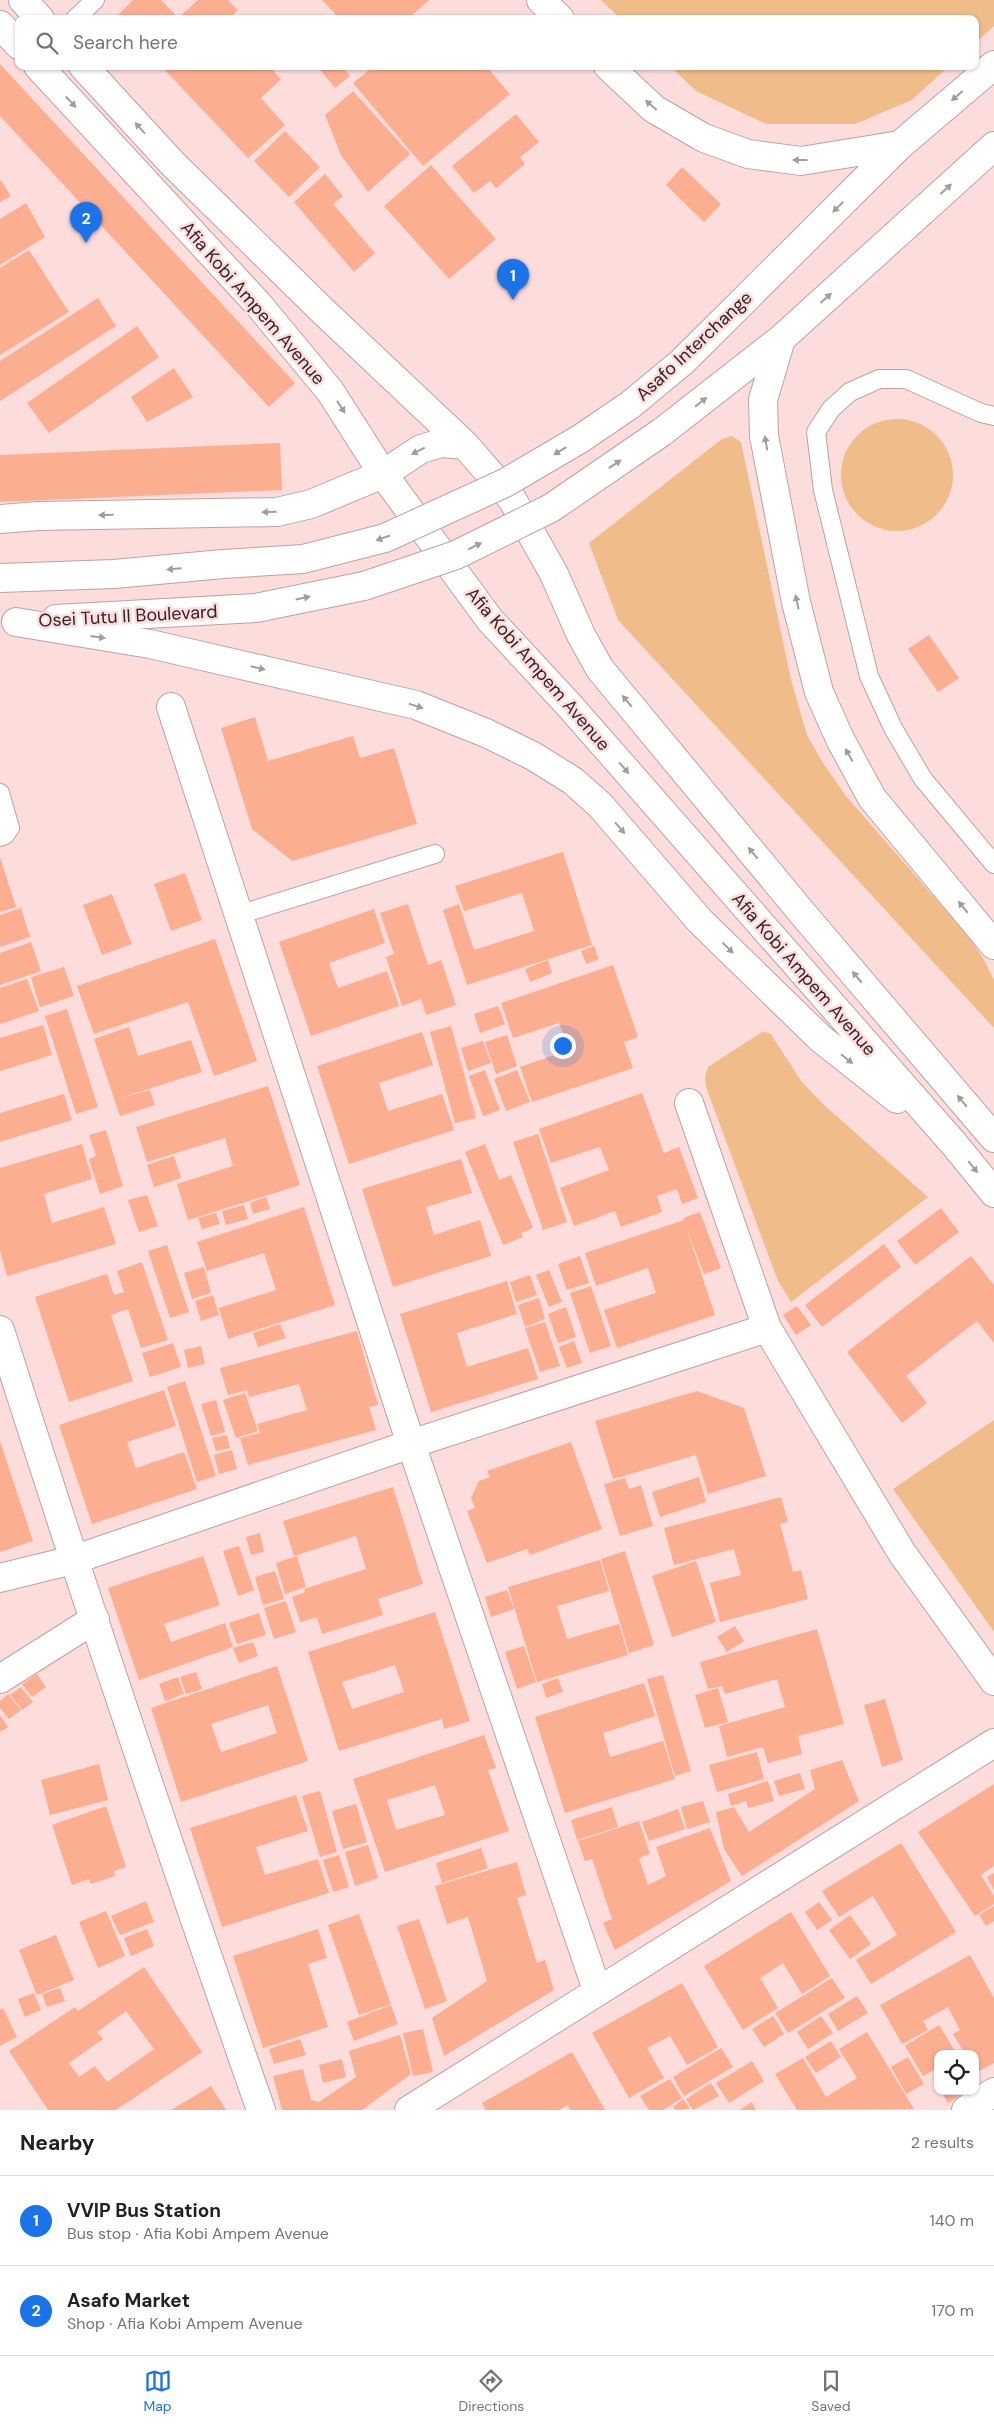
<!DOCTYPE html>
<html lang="en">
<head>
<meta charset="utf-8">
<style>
  body { margin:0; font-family:"DM Sans",sans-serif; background:#f6f6f6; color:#202124 }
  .controls { position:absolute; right:15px; bottom:15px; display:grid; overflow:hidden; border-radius:10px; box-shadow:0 1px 4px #0004 }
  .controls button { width:45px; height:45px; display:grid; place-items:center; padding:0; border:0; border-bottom:1px solid #e0e0e0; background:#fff; color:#202124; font:25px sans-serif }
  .you { position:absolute; left:562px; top:1045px; width:18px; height:18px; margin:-12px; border:4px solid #fff; border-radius:50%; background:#1a73e8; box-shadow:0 0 0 8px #1a73e833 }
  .badge { display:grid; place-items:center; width:32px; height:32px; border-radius:50%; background:#1a73e8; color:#fff; font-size:16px; font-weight:700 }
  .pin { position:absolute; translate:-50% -41px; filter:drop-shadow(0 1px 2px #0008) }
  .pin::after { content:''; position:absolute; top:26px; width:18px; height:15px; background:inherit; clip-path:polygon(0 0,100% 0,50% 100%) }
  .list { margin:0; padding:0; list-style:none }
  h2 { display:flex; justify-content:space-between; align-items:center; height:65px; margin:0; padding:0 20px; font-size:21px }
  h2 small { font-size:16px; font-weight:400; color:#757577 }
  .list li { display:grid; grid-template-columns:32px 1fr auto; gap:15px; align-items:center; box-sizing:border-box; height:90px; padding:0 20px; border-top:1px solid #e0e0e0 }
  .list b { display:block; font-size:19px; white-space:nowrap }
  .list p { margin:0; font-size:16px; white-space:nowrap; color:#757577 }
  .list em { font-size:16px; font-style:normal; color:#757577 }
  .icon { flex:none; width:28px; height:28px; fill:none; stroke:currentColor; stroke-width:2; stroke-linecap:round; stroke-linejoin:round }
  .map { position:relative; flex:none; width:994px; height:2110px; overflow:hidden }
  .search { position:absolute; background:#fff; box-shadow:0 1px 4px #0004; left:15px; right:15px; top:15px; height:55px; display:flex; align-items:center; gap:12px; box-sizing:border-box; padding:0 18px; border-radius:10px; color:#757577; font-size:19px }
  .sheet { height:245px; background:#fff }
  nav { display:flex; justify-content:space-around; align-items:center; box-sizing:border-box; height:70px; border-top:1px solid #e0e0e0; background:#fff; font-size:14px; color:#757577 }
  nav a { display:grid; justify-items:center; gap:2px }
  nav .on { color:#1a73e8 }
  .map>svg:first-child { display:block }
</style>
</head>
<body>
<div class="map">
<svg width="994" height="2110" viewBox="0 0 994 2110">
  <rect width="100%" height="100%" fill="#fddcdc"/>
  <!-- green -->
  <path fill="#f0bc89" d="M601,0H994V26L975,43V19H621Z
    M670,66H949L912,100L855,124H766L696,91Z
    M841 475a56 56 0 1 1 112 0a56 56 0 1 1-112 0Z
    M732,436L741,442L791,680L807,735L823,763L846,796L968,936L983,958L994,980V1028L618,620L589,543L722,439Z
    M762,1032L770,1033L802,1082L824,1105L928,1197L791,1302L778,1281L706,1087L705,1077L708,1067Z
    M994,1420V1632L893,1489Z"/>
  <!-- building -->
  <path fill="#fcae91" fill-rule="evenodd" d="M133,0H161L175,14L169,19H114Z
    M198,0H228L238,10L229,19H177Z
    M322,0H429L408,19H340Z
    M0,64L295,383L269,407L0,116Z
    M161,66H269L281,79L261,98L285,125L248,158Z
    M317,66H342L350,76L335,88Z
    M374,66H486L510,94L423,166L353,83Z
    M353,91L410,154L368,192L341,155L325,115Z
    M516,114L539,142L520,157L525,164L496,188L490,181L474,193L452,166Z
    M285,131L320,167L289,197L254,161Z
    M431,165L496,239L449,279L384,206Z
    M682,167L721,204L704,222L666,185Z
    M325,174L343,196L333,204L375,253L354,272L294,202Z
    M0,179L11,196L0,202Z
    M26,203L45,237L0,265V219Z
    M29,250L69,312L0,355V268Z
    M98,298L116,326L0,401V361Z
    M137,326L159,357L49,433L27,403Z
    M174,368L193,397L147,422L131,397Z
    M280,443L282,490L0,502V455Z
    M929,635L959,678L938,692L908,649Z
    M255,717L268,761L353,736L360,758L394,748L417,824L292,861L252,829L221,728Z
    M563,852L592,945L467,985L443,910L459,904L474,950L534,931L522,893L464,911L455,886Z
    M0,857L16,907L0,912Z
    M185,873L202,920L171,931L154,884Z
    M112,894L132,944L102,955L83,905Z
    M408,904L428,965L441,960L456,1005L426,1015L421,999L402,1006L386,957L394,954L380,913Z
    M21,908L30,937L0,947V915Z
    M374,909L385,943L329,963L338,988L387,971L399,1006L311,1036L279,942Z
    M215,939L257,1061L214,1076L188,1002L94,1034L77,986Z
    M31,942L41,971L0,985V953Z
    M594,946L599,959L586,964L581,951Z
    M548,960L552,973L530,982L525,969Z
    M613,965L638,1037L624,1042L633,1068L532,1102L520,1067L569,1050L559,1023L513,1038L501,1003Z
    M64,967L74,996L40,1007L31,977Z
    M27,979L39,1011L0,1024V988Z
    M498,1006L505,1024L480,1033L474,1014Z
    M67,1009L98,1107L76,1114L45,1016Z
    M43,1025L52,1055L0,1071V1038Z
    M451,1026L476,1118L455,1123L430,1032Z
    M129,1027L138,1056L191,1040L202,1072L117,1099L150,1090L155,1105L120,1116L94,1039Z
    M422,1032L433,1065L379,1083L388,1111L442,1094L454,1130L349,1164L317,1066Z
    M507,1035L517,1066L496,1074L485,1042Z
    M483,1041L491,1063L468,1071L461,1048Z
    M485,1070L500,1110L483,1116L469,1076Z
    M517,1070L530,1102L506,1111L494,1079Z
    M268,1086L300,1185L188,1220L177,1184L233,1166L225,1138L147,1162L136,1127Z
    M642,1093L664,1153L679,1147L698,1198L682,1204L677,1189L657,1196L662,1212L621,1227L615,1211L574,1226L560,1188L609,1170L600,1147L551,1163L539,1129Z
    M64,1094L72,1120L0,1142V1113Z
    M106,1130L123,1186L100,1194L89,1159L96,1156L89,1135Z
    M538,1134L567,1222L543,1230L513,1142Z
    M82,1144L92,1179L44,1194L52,1223L104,1207L116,1244L7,1276L0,1251V1168Z
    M485,1144L499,1180L511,1175L533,1228L521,1233L523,1237L503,1245L465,1152Z
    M174,1156L181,1178L154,1187L147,1165Z
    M461,1159L472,1193L426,1207L434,1235L480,1220L491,1256L393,1287L362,1189Z
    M147,1195L158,1226L139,1232L128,1200Z
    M266,1197L270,1209L253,1214L250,1203Z
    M244,1205L248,1219L226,1225L222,1211Z
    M304,1207L335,1305L228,1339L219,1308L276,1290L264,1253L207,1271L197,1242Z
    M941,1208L959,1232L915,1265L897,1241Z
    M700,1212L721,1268L704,1274L686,1227L715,1315L617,1348L604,1310L656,1293L648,1268L596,1286L585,1253L684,1220L683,1218Z
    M216,1213L220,1224L202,1229L198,1218Z
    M884,1244L901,1267L822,1327L805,1305Z
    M167,1245L189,1312L170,1318L148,1251Z
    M580,1256L589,1283L567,1290L558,1264Z
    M971,1256L994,1285V1343L977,1321L906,1376L927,1403L902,1423L847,1352Z
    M142,1262L168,1340L141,1348L128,1309L111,1315L133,1381L69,1402L35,1297L107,1274L114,1295L124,1292L117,1271Z
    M204,1267L211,1293L192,1299L184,1273Z
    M549,1270L562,1302L549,1307L536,1275Z
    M530,1275L537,1295L516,1302L510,1282Z
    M507,1281L517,1314L457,1333L467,1367L528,1348L538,1379L431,1412L400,1314Z
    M591,1286L611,1346L590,1353L570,1293Z
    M213,1295L219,1315L201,1321L195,1301Z
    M539,1298L545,1319L525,1327L518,1305Z
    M797,1306L811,1325L796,1335L783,1315Z
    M566,1307L576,1337L558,1343L548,1314Z
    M545,1322L560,1366L540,1372L525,1328Z
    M280,1324L286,1338L258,1347L253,1333Z
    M357,1331L378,1405L369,1407L376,1430L248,1465L240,1438L260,1433L257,1424L307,1410L299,1384L249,1397L247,1390L228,1395L220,1368Z
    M574,1341L582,1363L567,1368L559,1347Z
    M173,1343L181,1367L150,1377L142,1353Z
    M201,1346L205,1364L188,1368L184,1350Z
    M185,1381L216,1476L197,1482L167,1387Z
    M164,1390L176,1426L127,1442L136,1468L184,1452L197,1489L92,1524L59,1425Z
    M697,1391L744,1408L766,1476L708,1494L696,1455L613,1479L595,1421Z
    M245,1393L258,1431L236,1438L223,1400Z
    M216,1400L225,1432L211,1436L201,1404Z
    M227,1435L230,1448L216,1451L212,1438Z
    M0,1441L33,1541L0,1552Z
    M571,1442L602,1529L530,1555L527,1549L487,1563L467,1511L475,1508L471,1498L479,1481L490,1477L487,1471Z
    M232,1450L237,1469L219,1474L214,1455Z
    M699,1477L706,1502L660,1517L652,1492Z
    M625,1478L629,1489L641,1485L653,1526L620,1536L604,1484Z
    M393,1487L423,1584L378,1599L383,1615L322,1634L317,1617L300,1622L292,1597L305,1592L304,1589L366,1569L356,1536L294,1556L283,1521Z
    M781,1497L788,1522L780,1524L793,1572L801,1570L808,1599L720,1622L710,1583L741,1575L734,1549L674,1565L664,1528Z
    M260,1533L264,1552L251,1555L246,1537Z
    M239,1546L254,1590L238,1596L223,1551Z
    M625,1551L654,1645L629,1653L601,1559Z
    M203,1556L220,1605L164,1624L171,1642L225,1623L233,1647L139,1680L108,1588Z
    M297,1556L306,1587L285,1594L276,1563Z
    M600,1560L609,1591L557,1606L567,1639L619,1624L628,1655L537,1682L508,1587Z
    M696,1561L716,1622L672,1637L652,1576Z
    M275,1571L284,1599L263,1605L255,1577Z
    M507,1590L514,1609L491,1617L485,1597Z
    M286,1601L296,1632L274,1639L264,1608Z
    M435,1612L470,1721L444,1729L442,1719L339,1751L308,1652ZM395,1665L404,1692L352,1709L342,1682Z
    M259,1613L266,1635L237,1644L229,1623Z
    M735,1626L744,1641L727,1652L717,1637Z
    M817,1629L844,1724L798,1736L802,1754L768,1763L763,1747L727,1757L719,1726L785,1707L777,1679L725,1694L722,1686L708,1689L700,1662Z
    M253,1642L258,1656L239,1663L233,1648Z
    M524,1646L536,1682L517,1689L505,1652Z
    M277,1666L308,1761L181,1802L151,1708ZM268,1705L277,1733L221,1752L211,1724Z
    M196,1672L202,1689L186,1694L180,1677Z
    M37,1674L46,1687L32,1697L22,1684Z
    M663,1675L691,1771L675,1776L647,1679Z
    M178,1677L184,1694L165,1701L159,1684Z
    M558,1678L563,1692L546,1698L542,1684Z
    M644,1683L655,1716L603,1733L610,1757L663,1741L675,1779L565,1813L535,1717Z
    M21,1687L33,1702L22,1710L10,1695Z
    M718,1688L728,1722L705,1728L695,1695Z
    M8,1694L21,1710L9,1719L0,1708V1701Z
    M885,1699L903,1760L882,1767L864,1705Z
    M0,1715L8,1727L0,1732Z
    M484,1735L496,1768L488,1770L509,1831L385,1872L353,1779ZM435,1785L445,1815L396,1830L387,1800Z
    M757,1752L764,1779L717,1792L709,1765Z
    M842,1760L859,1801L742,1876L724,1849L716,1812L734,1807L749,1832L815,1789L810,1770Z
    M99,1764L108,1800L50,1815L41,1780Z
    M800,1773L805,1789L779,1796L774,1781Z
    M768,1781L774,1801L748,1808L746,1801L731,1806L728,1794Z
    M994,1784V1866L981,1875L994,1896V1904L975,1916L918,1832Z
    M320,1791L337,1852L320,1857L302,1796Z
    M296,1795L308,1831L256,1847L265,1875L318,1859L329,1893L222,1927L190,1828Z
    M703,1801L710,1822L687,1829L681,1807Z
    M356,1804L367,1842L343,1849L332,1811Z
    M106,1806L126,1867L114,1871L115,1876L91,1884L89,1879L72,1885L52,1825Z
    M612,1807L618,1827L577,1840L571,1820Z
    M678,1809L685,1829L649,1841L642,1822Z
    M639,1821L650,1854L639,1858L648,1885L666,1876L656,1847L710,1828L731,1881L615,1950L603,1923L612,1919L592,1859L585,1861L578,1841Z
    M901,1843L956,1932L871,1984L856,1960L897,1935L873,1896L839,1917L822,1891Z
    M368,1845L378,1878L355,1886L345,1852Z
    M481,1848L488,1868L442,1883L436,1863Z
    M339,1855L349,1887L333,1892L323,1860Z
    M517,1862L526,1895L517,1898L537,1963L545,1960L554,1990L444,2056L432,2018L487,1981L468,1917L447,1924L435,1886Z
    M994,1873V1890L987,1877Z
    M146,1901L154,1922L120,1935L111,1916Z
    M819,1902L832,1920L817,1930L805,1912Z
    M994,1906V1921L986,1926L979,1915Z
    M106,1911L125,1956L98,1968L79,1922Z
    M791,1912L830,1976L802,1994L783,1963L760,1978L778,2008L743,2030L704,1966Z
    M359,1914L391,2004L359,2015L328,1925Z
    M850,1915L871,1944L850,1959L829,1930Z
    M419,1919L447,2001L425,2009L397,1926Z
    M147,1929L154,1946L131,1956L124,1938Z
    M318,1929L327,1958L308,1964L328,2027L263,2048L233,1956Z
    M56,1935L74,1980L37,1995L19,1950Z
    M970,1955L994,1998V2063L975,2073V2054H965L953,2034L960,2030L948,2007L923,2021L928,2030L902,2044L880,2005Z
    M144,1967L202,2052L116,2110H48L9,2051L75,2007L78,2011ZM126,2011L154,2049L107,2082L95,2066L79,2077L69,2063L103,2039L97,2032Z
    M832,1978L845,1998L788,2033L775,2013Z
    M682,1983L718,2047L687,2065L670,2036L647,2048L664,2078L629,2098L592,2033Z
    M60,1988L65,2001L47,2007L42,1994Z
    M34,1993L41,2010L25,2017L18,1999Z
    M857,1996L868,2013L838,2031L828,2014Z
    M391,2005L398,2024L354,2041L347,2022Z
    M3,2008L17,2037L0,2046V2010Z
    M773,2016L784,2034L764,2047L752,2029Z
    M821,2016L833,2033L808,2049L797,2032Z
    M939,2025L957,2054H938V2068L923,2076L905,2046Z
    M423,2029L433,2072L413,2076L403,2033Z
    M867,2032L914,2109L797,2110L775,2074L803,2058L826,2097L857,2078L839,2049Z
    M400,2035L411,2074L362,2110H282L273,2076L303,2069L311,2100L319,2102L356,2077L349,2051Z
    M300,2039L306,2055L274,2064L269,2049Z
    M831,2041L841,2057L816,2073L805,2057Z
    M721,2048L733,2067L684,2096L673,2077Z
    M572,2052L605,2110H570L568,2105L559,2110H486L482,2103Z
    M908,2057L924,2084L906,2094L891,2067Z
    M342,2059L346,2077L323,2083L319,2065Z
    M752,2061L764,2081L729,2103L716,2083Z
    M670,2079L682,2098L663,2110H649L640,2096Z
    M711,2083L719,2096L693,2110L686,2099Z
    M211,2086L226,2110H171Z
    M941,2091H967L948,2103Z
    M683,2099L690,2109L675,2110L673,2107Z
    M752,2102L756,2110H740Z"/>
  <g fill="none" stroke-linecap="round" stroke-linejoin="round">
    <defs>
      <path id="lane" d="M75,19L95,0
        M994,416L981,413L906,379H879L850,392L831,409L816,432L823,490L869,676L893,728L923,779L994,864
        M0,793L10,828L5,835L0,837
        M238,915L435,854"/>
      <path id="street" d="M171,707L411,1444L597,1990
        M767,1328L902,1553L994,1681
        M0,1330C83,1591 170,1851 261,2110
        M0,1578L73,1560L411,1444L767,1328L689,1103
        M0,1679L95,1619
        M409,2110L994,1743
        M966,2110L994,2092"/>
      <path id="secondary" d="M23,0L40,19
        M541,0L560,19
        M0,25L19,45
        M38,66L258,304L330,391L383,474L490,620L568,704L954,1144L994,1193
        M83,66L173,164L326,314L465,445L512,499L554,574L581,635L600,669L803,914L994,1138
        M608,66L654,109L704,138L748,154L801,161L900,145
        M781,339L763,400L764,436L796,602L819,692L840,739L872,798L994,945
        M630,405L682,362L900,145L994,65
        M662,432L781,339L994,146
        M0,519L38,516L277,512L311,504L383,474L421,449L441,443L465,445
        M0,578L114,574L223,564
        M56,619L256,608
        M16,622L150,644L416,705L486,733L533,756L573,781L600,805L700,921L820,1038L897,1099"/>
    </defs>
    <!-- lane casing -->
    <use href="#lane" stroke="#bfa0a1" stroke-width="20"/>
    <!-- street casing -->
    <use href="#street" stroke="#bfa0a1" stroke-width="30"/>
    <!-- secondary casing -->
    <use href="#secondary" stroke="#bfa0a1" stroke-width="30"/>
    <!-- lane -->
    <use href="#lane" stroke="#fff" stroke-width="18"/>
    <!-- street -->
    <use href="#street" stroke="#fff" stroke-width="28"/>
    <!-- secondary -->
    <use href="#secondary" stroke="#fff" stroke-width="28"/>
    <defs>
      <path id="secondary-bridge" d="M223,564L303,559L385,538L505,483L580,439L630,405
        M256,608L364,586L456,555L551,508L662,432"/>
    </defs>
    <!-- secondary-bridge casing -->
    <use href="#secondary-bridge" stroke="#bfa0a1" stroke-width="30" stroke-linecap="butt"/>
    <!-- secondary-bridge -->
    <use href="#secondary-bridge" stroke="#fff" stroke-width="28"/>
  </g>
  <!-- one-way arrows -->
  <defs><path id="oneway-solid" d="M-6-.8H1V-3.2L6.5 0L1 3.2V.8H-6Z" transform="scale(1.25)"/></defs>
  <g fill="#a29d9d">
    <use href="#oneway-solid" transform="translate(957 96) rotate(139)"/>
    <use href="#oneway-solid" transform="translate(71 102) rotate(47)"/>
    <use href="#oneway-solid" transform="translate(651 105) rotate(-139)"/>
    <use href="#oneway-solid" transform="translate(140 128) rotate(-132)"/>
    <use href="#oneway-solid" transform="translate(800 160) rotate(180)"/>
    <use href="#oneway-solid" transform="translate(946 189) rotate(-42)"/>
    <use href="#oneway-solid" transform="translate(838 207) rotate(135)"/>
    <use href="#oneway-solid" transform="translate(826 298) rotate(-42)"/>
    <use href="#oneway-solid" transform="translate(701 402) rotate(-38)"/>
    <use href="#oneway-solid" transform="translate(341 407) rotate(57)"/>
    <use href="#oneway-solid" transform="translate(766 443) rotate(-100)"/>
    <use href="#oneway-solid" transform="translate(418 451) rotate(153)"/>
    <use href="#oneway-solid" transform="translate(560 451) rotate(149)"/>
    <use href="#oneway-solid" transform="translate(615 464) rotate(-34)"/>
    <use href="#oneway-solid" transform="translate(269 512) rotate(178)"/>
    <use href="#oneway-solid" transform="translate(106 515) rotate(179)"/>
    <use href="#oneway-solid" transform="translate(383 538) rotate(161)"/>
    <use href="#oneway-solid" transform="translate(475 546) rotate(-26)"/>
    <use href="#oneway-solid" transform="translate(174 569) rotate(175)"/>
    <use href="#oneway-solid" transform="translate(303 598) rotate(-12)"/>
    <use href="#oneway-solid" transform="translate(797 602) rotate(-102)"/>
    <use href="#oneway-solid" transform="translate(98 637) rotate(8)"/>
    <use href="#oneway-solid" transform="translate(258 668) rotate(13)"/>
    <use href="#oneway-solid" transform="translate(627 701) rotate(-130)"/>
    <use href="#oneway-solid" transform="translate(416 706) rotate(18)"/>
    <use href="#oneway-solid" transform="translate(849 755) rotate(-119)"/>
    <use href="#oneway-solid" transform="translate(624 768) rotate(49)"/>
    <use href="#oneway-solid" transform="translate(620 828) rotate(49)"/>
    <use href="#oneway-solid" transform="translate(753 853) rotate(-130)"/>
    <use href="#oneway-solid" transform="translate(963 907) rotate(-129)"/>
    <use href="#oneway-solid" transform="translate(728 948) rotate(44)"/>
    <use href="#oneway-solid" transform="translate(857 977) rotate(-130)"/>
    <use href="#oneway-solid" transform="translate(847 1059) rotate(38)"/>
    <use href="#oneway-solid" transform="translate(962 1101) rotate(-130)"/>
    <use href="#oneway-solid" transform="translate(973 1167) rotate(51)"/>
  </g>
  <g text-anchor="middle" stroke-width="5" stroke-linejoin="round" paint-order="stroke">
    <!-- street labels -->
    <g font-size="18" fill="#312525" stroke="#fddcdc">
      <text transform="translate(253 303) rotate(49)" y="6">Afia Kobi Ampem Avenue</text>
      <text transform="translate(694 346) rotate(-43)" y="6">Asafo Interchange</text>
      <text transform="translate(128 616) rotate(-3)" y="6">Osei Tutu II Boulevard</text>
      <text transform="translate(538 669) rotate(49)" y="6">Afia Kobi Ampem Avenue</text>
      <text transform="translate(804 974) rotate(49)" y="6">Afia Kobi Ampem Avenue</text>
    </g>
  </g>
</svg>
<div class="controls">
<button><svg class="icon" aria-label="locate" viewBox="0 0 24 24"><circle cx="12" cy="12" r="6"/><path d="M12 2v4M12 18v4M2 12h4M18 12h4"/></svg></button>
</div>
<div class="you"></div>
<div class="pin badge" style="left:513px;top:300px">1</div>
<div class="pin badge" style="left:86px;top:243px">2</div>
<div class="search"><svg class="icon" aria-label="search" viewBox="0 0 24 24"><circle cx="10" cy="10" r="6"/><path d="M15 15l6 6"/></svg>Search here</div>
</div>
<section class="sheet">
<h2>Nearby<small>2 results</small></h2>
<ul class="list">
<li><span class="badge">1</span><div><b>VVIP Bus Station</b><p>Bus stop · Afia Kobi Ampem Avenue</p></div><em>140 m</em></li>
<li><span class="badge">2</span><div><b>Asafo Market</b><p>Shop · Afia Kobi Ampem Avenue</p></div><em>170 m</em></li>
</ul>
</section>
<nav>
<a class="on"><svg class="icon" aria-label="map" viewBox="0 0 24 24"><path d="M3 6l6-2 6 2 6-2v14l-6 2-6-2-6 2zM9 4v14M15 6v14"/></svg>Map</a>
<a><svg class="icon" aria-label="directions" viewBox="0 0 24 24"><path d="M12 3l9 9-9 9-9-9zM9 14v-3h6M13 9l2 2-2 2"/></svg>Directions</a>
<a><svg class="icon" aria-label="saved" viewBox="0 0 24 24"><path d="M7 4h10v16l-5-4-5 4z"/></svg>Saved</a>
</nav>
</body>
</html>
